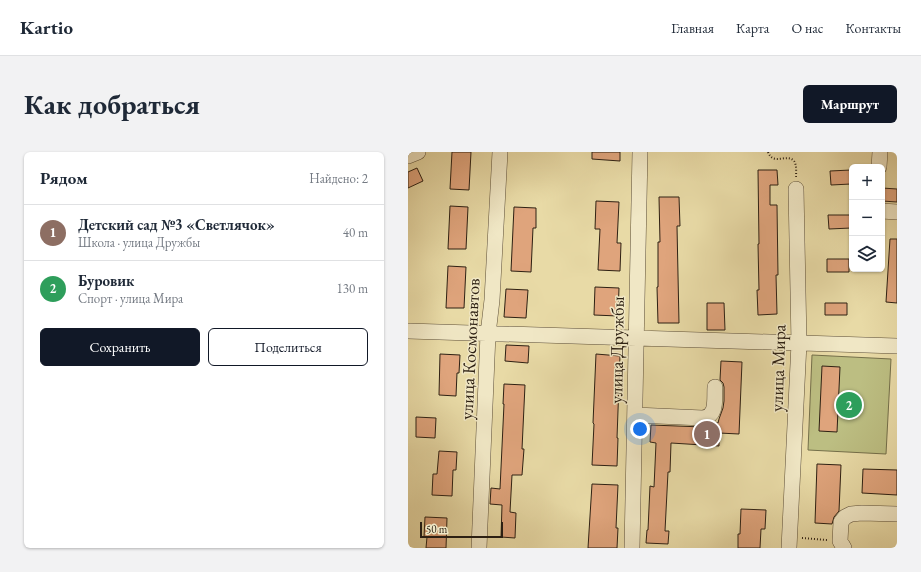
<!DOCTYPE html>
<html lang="ru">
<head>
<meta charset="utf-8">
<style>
  body { margin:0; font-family:"EB Garamond",serif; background:#f2f2f3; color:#1f2937 }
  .controls { position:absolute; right:12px; top:12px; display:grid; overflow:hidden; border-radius:6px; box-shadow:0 1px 3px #0004 }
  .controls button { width:36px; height:36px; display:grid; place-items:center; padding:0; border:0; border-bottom:1px solid #e0e1e3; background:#fff; color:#1f2937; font:20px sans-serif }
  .scale { position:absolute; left:12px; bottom:10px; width:83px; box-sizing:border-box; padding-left:4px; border:2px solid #2d2013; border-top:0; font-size:11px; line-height:14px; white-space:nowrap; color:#2d2013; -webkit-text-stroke:3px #f0e7c5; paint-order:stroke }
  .you { position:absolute; left:232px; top:277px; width:14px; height:14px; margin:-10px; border:3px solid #fff; border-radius:50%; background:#1a73e8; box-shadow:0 0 0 6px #1a73e833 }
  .badge { display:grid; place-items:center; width:26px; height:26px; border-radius:50%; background:#111827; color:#fff; font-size:13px; font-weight:700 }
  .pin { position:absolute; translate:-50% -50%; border:2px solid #fff; box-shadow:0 1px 4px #0006 }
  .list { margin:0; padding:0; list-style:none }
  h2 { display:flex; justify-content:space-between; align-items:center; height:52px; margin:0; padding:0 16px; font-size:17px }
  h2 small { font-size:13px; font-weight:400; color:#747a83 }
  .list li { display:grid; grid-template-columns:26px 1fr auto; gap:12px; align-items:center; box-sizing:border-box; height:56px; padding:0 16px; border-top:1px solid #e0e1e3 }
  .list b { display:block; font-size:15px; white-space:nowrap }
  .list p { margin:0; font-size:13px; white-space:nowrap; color:#747a83 }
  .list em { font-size:13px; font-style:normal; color:#747a83 }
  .actions { display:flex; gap:8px; padding:12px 16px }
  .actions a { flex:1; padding:9px 0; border:1px solid #111827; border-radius:6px; text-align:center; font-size:14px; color:#111827 }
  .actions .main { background:#111827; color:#fff }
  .icon { flex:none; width:22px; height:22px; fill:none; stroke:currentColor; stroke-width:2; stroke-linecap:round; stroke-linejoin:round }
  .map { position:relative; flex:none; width:489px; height:396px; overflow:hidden; border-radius:6px }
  header { display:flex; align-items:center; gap:24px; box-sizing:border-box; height:56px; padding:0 20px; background:#fff; border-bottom:1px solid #e0e1e3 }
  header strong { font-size:19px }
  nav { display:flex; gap:22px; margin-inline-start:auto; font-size:14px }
  .intro { display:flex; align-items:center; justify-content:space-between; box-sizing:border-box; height:96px; padding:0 24px }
  h1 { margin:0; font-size:28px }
  .button { padding:10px 18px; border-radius:6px; background:#111827; color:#fff; font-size:14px; font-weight:700 }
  main { display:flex; gap:24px; padding:0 24px }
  aside { flex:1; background:#fff; border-radius:6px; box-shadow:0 1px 3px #0004 }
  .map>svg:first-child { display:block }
</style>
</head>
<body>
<header>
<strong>Kartio</strong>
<nav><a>Главная</a><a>Карта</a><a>О нас</a><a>Контакты</a></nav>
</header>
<div class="intro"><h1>Как добраться</h1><a class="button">Маршрут</a></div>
<main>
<aside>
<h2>Рядом<small>Найдено: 2</small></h2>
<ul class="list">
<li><span class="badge" style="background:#8d6e63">1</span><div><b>Детский сад №3 «Светлячок»</b><p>Школа · улица Дружбы</p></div><em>40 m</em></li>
<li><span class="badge" style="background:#2e9e5b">2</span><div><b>Буровик</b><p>Спорт · улица Мира</p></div><em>130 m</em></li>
</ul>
<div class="actions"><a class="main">Сохранить</a><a>Поделиться</a></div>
</aside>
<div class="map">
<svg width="489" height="396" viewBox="0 0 489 396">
  <rect width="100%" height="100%" fill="#e8daa6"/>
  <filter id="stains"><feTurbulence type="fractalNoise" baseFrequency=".005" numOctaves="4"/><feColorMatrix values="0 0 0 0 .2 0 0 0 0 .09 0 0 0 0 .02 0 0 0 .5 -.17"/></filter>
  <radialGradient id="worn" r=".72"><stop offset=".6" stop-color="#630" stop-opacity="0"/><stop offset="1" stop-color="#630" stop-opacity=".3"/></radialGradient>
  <!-- green -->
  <path fill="#bcbe82" stroke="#746f4a" d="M404,203L483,207L478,302L400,298Z"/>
  <!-- building -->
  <path fill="#dfa47c" stroke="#2d2013" d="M44,0H63L61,38L42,37Z
    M184,0H212V9L184,7Z
    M9,16L15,29L0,36V20Z
    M350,18H369L370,33H362V53H369L370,123H368L369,162L350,163L349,138H351L350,92H351Z
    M443,18V32L423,33L422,19Z
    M474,36L489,37V50L474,49Z
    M251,45H271L272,74H269L271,171H250L249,135H250V90H252Z
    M188,49L211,50L209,91H213L212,119L190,118L192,77H187Z
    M42,54L60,55L58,97H40Z
    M106,55L128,56V76H125L123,120L103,119Z
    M420,63H443V76L421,77Z
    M482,87H489V151L478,150Z
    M419,107H441V120H419Z
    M40,114L58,115L56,156H38Z
    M187,135L211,136L210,164L186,163Z
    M98,137L120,138L118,166L96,165Z
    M299,151H316L317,178H299Z
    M417,151H439V163H417Z
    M98,193L121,194L120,211L97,209Z
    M32,202L52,203L51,221H49L48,244L31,243Z
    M188,202L212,204L209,286H210L209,314L184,313L186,272L185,271Z
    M313,209L334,210L331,282L311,281V294L263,291L262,320H260L257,379H261L260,392L238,391L239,378H240L242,334L246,335L248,291L242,290L243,273L295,275L302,273L306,271H310L311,267L315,256L316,249V235L315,231L312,228Z
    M414,214L432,215L429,280L411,279Z
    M96,232L117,233L114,297H116L114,323H104L102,360L108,361L107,386L93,385L94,353L82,352L83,336L92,337L96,252H95Z
    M8,265L28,266L27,286L8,285Z
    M31,299L49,300L48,318H45L44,344L24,343L25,322H29Z
    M409,312L433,313L431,359L426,365L424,372L407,371Z
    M455,317L489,318V343L454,341Z
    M184,332L210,333L208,376H210L209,396H180Z
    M333,357L358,358L357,377H353L352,396H330V382H332Z
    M17,365L39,366L38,396H18L19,385H16Z"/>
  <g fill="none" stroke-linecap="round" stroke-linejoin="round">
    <defs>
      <path id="minor" d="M0,4L10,0
        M471,15L472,0
        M474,59L489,60
        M0,179L489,194
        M227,263L295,266C310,264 306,246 307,235
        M71,396L80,182L84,148L92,0
        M224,396L232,0
        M381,396L391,191L388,37
        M436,396L432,389L433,370L437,365L443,362L454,361L489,362"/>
    </defs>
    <!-- minor casing -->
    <use href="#minor" stroke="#5c4e38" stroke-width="16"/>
    <!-- path -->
    <path stroke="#2d2013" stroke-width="2" stroke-dasharray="1 2" stroke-linecap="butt" d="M360,0C365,14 379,1 386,9C389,13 388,21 388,26
      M394,386L419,388"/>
    <!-- minor -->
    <use href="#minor" stroke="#f0e7c5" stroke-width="15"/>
  </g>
  <g text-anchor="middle" stroke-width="3" stroke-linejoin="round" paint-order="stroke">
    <!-- street labels -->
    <g font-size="18" fill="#2d2013" stroke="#f0e7c5">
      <text transform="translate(62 197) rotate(-87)" y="6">улица Космонавтов</text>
      <text transform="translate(209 198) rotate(-89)" y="6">улица Дружбы</text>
      <text transform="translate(370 216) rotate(-88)" y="6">улица Мира</text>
    </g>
  </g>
  <rect width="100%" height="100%" filter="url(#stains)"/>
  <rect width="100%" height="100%" fill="url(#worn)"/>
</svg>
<div class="controls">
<button>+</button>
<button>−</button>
<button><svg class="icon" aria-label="layers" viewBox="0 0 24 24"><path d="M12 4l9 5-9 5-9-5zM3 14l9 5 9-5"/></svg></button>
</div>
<div class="scale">50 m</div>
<div class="you"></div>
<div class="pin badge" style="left:299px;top:282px;background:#8d6e63">1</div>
<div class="pin badge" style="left:441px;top:253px;background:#2e9e5b">2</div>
</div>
</main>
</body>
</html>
